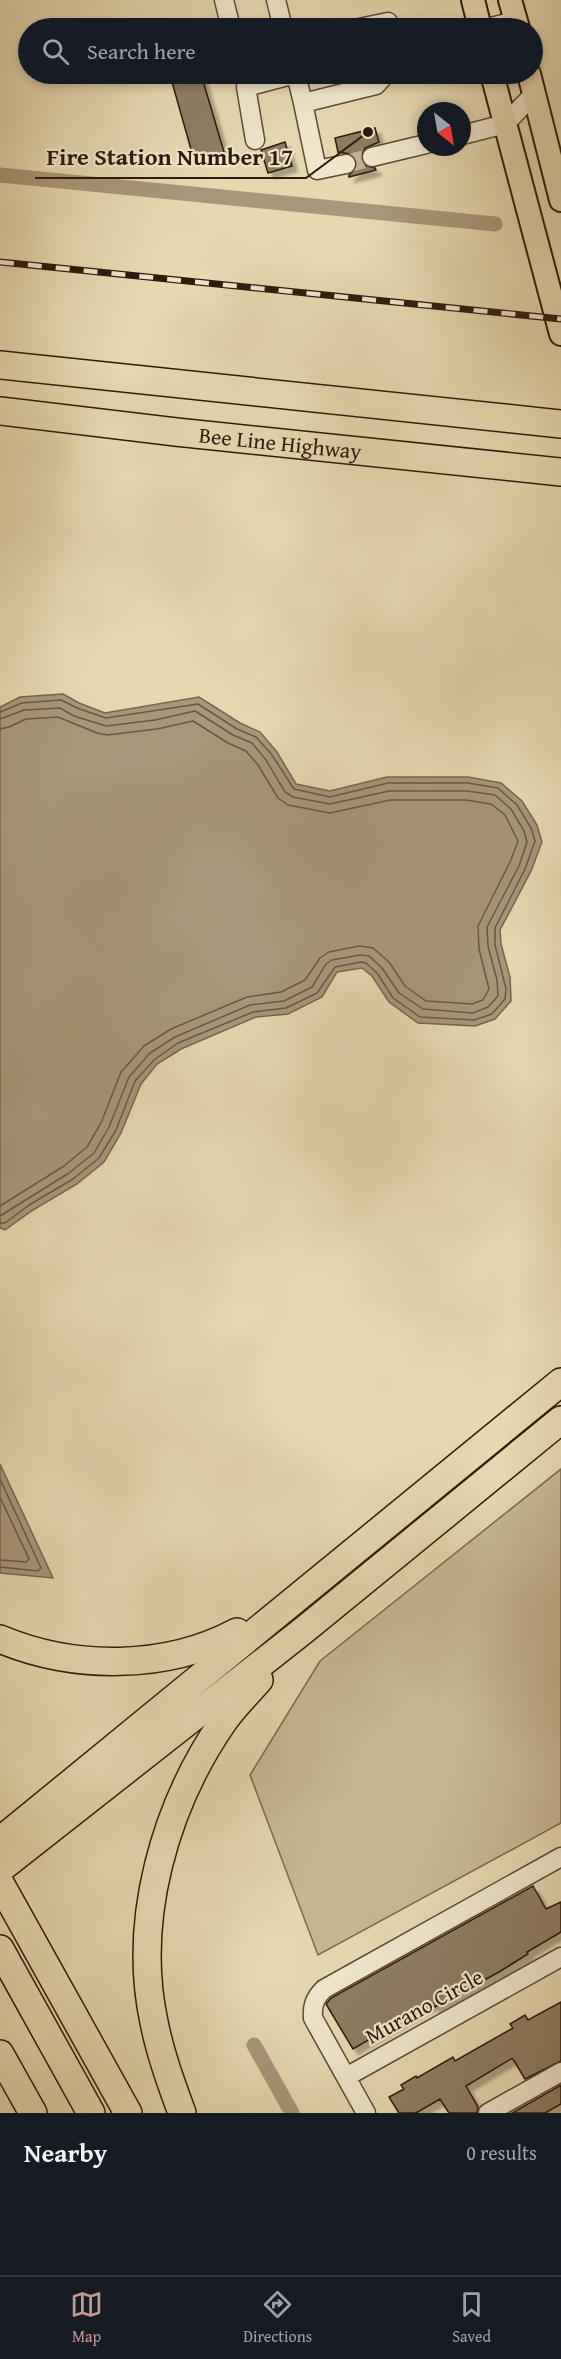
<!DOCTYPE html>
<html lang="en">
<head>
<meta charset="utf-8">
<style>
  body { margin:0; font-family:"Gentium Book Plus",serif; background:#20242c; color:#f1f3f6 }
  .compass { position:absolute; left:417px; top:102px; width:54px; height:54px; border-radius:50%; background:#171b24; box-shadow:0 3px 9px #0003; rotate:149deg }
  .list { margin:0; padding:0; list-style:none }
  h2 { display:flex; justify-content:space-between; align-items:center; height:78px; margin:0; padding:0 24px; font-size:26px }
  h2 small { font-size:20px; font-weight:400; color:#9ea1a6 }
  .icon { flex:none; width:33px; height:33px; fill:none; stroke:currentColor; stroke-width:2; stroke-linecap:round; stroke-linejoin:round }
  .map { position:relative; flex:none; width:561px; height:2113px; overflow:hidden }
  .search { position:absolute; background:#171b24; box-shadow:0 3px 9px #0003; left:18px; right:18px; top:18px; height:66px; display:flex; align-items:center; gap:15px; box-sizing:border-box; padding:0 21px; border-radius:33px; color:#9ea1a6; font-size:22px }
  .sheet { height:162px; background:#171b24 }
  nav { display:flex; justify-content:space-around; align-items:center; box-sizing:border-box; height:84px; border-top:2px solid #363941; background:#171b24; font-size:16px; color:#9ea1a6 }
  nav a { display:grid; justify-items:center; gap:3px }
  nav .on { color:#c59692 }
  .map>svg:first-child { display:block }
</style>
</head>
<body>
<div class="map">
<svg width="561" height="2113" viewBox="0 0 561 2113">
  <defs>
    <filter id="shadow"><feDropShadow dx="5.5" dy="5.5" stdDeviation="1.5" flood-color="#0004"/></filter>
  </defs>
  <rect width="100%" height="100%" fill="#e6d8b1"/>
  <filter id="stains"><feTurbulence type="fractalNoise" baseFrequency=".00333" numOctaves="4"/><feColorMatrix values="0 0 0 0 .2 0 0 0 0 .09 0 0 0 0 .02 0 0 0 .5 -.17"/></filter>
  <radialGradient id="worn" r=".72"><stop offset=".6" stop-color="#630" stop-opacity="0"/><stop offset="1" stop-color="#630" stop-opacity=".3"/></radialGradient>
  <!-- green -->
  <path fill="#c7b895" stroke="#7b6952" stroke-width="1.5" d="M561,1469V1823L318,1955L250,1775L320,1661Z"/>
  <!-- water -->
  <path fill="#a8977a" stroke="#78654f" stroke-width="1.5" d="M63,694L79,703L105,713L199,697L240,723L260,732L277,752L296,784L330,791L387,777H468L501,783L522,801L537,825L542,842L531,871L500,930L501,944L510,977L511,1001L495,1019L475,1026L418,1023L389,1002L372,976L362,968L337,972L322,997L288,1014L256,1017L181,1049L157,1064L141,1084L121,1133L104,1162L77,1184L33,1210L5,1230L0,1228V707L20,697Z
    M0,1464L53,1578L0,1573Z"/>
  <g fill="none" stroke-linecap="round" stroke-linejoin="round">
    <!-- shore -->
    <path stroke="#6c5844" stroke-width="1.5" d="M0,712L22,703L61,700L77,708L106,718L198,704L237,729L256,737L272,755L294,789L330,797L388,783H468L498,788L517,805L531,828L535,841L525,869L495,928V945L506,989L505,999L492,1014L474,1020L420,1017L393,998L377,973L366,963L361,962L335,967L317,993L286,1008L253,1012L178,1043L154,1060L135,1081L116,1130L99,1158L73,1179L29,1205L5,1223H0
      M0,719L24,710L60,708L74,716L106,726L155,720L195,711L233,735L252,743L266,760L285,792L293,797L330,804L389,791H467L495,795L511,809L524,831L527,842L519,866L487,927L488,946L497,980L498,996L488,1007L473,1013L423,1009L399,993L382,968L369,956L360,955L332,960L326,964L312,987L284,1001L250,1005L175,1037L150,1053L129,1077L109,1127L94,1153L69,1173L0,1216
      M0,729L9,727L26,719L58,717L97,733L107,735L157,729L193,721L228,743L246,751L258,765L278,798L288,805L330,813L390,800H466L491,804L505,815L518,841L510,862L478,926L479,949L489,989L483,1000L472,1004L426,1001L405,986L389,962L373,948L359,946L329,952L320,958L305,980L281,992L247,997L171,1029L144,1046L121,1072L101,1123L87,1147L64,1166L0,1206
      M0,1479L41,1568L38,1571L0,1567
      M0,1497L29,1559L26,1562L0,1560"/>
    <!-- canal -->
    <path stroke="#a8977a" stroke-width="15" d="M0,175L495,224
      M254,2045L292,2113"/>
  </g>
  <!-- building -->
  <path fill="#8e7d63" stroke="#2f1a0e" stroke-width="1.5" filter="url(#shadow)" d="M201,74L224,152L194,160L172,82Z
    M375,128L379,142L365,148L361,159L364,165L375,168L376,170L349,177V175L356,168L357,161L350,154L338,152L335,138Z
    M285,142L292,166L268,173L261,150Z
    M533,1886L546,1909L561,1902V1932L527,1952L528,1954L499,1972L435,2007L433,2004L423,2008L353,2049L326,2004L331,1998Z
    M561,2002V2061L525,2079L513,2059H511L466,2086L478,2107L477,2113H449L440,2099L416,2113H399L389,2097L404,2089L401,2085L416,2076L417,2078L453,2057L455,2061L513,2028L510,2024L525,2015L528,2020Z
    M561,2085V2104L545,2113H512Z"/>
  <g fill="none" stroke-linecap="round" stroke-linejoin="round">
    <!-- minor-tunnel -->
    <path stroke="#c1b290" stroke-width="18" stroke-dasharray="18 9" stroke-linecap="butt" d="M346,164L372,157"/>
    <defs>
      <path id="minor" d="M224,0L231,28
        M276,0L283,28
        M359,28L388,22L391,28
        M487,28L515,21
        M298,74H296L303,103L376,85L386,74
        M303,103L317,170L346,164
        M462,135L505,124L534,94
        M255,140L246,87L295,74
        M372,157L426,144
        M346,2077L561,1957
        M366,2113L313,2018C312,2005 315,1998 324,1989L561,1857
        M488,2113L561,2072"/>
      <path id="major" d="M473,0L480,28
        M510,0L518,28
        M492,74L561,334
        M529,74L561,200"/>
      <g id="highway">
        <path d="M0,365L561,424"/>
        <path id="s1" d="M0,411L176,432L561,472"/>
        <path d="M0,1639C74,1670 166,1670 237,1632"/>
        <path d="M0,1841L561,1382"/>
        <path d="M0,1869L304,1630L561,1420"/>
        <path d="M0,1883L128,2113"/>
        <path d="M0,1949L91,2113"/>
        <path d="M0,2054L33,2113"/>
        <path d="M182,2113C171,2083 160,2053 154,2022C132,1920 165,1806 223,1722C233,1707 247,1694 259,1680"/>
      </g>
    </defs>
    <!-- minor casing -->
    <use href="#minor" stroke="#5d4a37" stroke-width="21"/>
    <!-- major casing -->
    <use href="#major" stroke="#2f1a0e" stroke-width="26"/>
    <!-- highway casing -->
    <use href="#highway" stroke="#2f1a0e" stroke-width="30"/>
    <!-- minor -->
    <use href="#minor" stroke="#efe6cc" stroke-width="18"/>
    <!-- major -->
    <use href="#major" stroke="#e6d8b1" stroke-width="22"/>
    <!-- highway -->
    <use href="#highway" stroke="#e6d8b1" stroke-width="27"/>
    <defs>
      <path id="rail" d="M0,262L561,319"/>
    </defs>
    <!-- rail casing -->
    <use href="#rail" stroke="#2f1a0e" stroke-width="7"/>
    <!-- rail -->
    <use href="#rail" stroke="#efe6cc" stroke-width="4.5" stroke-dasharray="14" stroke-linecap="butt"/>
  </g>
  <g text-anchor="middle" stroke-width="4.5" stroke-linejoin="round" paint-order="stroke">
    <!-- street labels -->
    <g font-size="22" fill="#2f1a0e" stroke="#efe6cc">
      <text dy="8" stroke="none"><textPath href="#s1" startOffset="282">Bee Line Highway</textPath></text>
      <text transform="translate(424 2006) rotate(-29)" y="8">Murano Circle</text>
    </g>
  </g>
  <!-- callouts -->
  <path fill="none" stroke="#2f1a0e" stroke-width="2" d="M368 132L306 178H35"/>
  <circle fill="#2f1a0e" stroke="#efe6cc" stroke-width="2" cx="368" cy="132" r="6"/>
  <g font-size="24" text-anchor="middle" font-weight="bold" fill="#2f1a0e" stroke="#efe6cc" stroke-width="4.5" stroke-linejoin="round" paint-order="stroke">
    <text x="170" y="165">Fire Station Number 17</text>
  </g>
  <rect width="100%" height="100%" filter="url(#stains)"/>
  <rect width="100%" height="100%" fill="url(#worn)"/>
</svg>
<svg class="compass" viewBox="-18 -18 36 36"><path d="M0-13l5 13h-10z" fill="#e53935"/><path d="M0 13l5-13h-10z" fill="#9ea1a6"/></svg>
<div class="search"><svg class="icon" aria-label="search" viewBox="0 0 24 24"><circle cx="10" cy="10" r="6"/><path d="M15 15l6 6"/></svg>Search here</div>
</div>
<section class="sheet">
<h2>Nearby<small>0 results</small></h2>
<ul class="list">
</ul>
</section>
<nav>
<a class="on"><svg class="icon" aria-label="map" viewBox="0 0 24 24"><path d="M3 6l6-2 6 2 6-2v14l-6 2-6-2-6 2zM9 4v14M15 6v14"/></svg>Map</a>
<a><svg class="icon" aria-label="directions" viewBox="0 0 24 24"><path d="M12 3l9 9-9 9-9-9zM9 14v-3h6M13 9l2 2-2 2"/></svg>Directions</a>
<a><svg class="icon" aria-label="saved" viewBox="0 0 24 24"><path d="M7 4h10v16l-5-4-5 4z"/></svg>Saved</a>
</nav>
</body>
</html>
